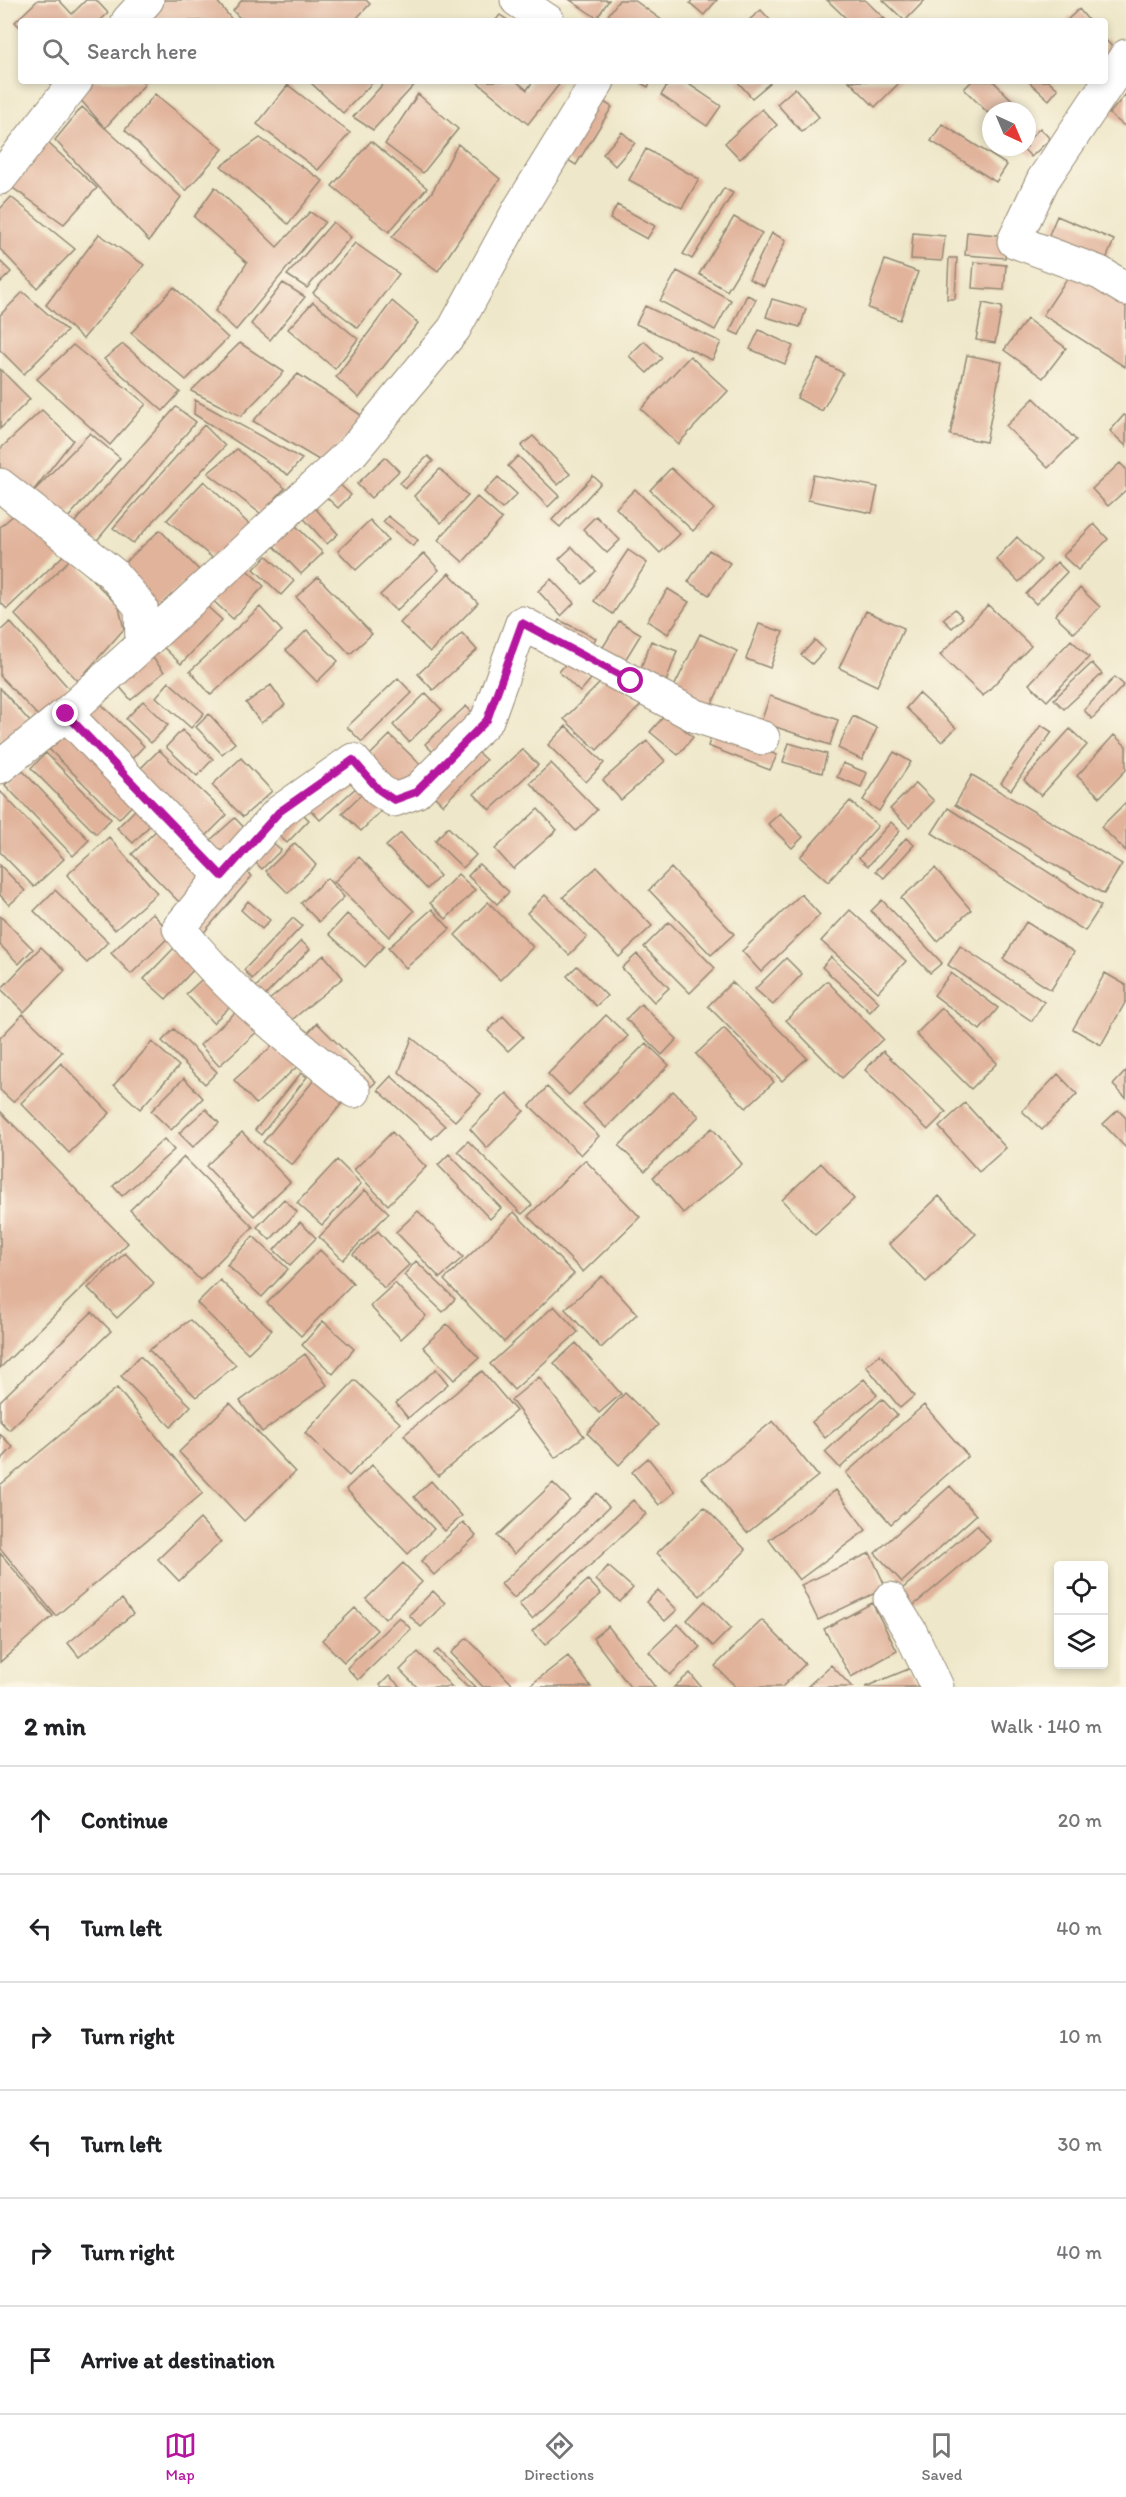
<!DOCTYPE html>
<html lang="en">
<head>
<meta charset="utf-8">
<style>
  body { margin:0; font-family:Itim,sans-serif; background:#f2f2f2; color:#202124 }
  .controls { position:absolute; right:18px; bottom:18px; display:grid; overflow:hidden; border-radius:6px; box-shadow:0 3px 9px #0003 }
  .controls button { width:54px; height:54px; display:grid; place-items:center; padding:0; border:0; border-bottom:2px solid #e0e0e0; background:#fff; color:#202124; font:30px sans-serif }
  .compass { position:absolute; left:982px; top:102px; width:54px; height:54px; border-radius:50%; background:#fff; box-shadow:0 3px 9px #0003; rotate:136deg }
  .stop { position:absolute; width:18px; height:18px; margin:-14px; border:4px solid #b5179e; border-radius:50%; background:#fff }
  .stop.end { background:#b5179e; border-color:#fff; box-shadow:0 2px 6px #0008 }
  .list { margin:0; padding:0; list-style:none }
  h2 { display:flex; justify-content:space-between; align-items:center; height:78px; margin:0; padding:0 24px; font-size:26px }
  h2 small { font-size:20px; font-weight:400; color:#757577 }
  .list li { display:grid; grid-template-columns:39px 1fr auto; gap:18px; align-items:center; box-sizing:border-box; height:108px; padding:0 24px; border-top:2px solid #e0e0e0 }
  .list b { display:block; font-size:22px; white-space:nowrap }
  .list em { font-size:20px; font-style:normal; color:#757577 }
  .icon { flex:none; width:33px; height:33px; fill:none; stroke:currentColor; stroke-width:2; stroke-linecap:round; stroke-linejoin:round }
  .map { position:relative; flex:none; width:1126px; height:1687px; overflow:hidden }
  .search { position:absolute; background:#fff; box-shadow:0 3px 9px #0003; left:18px; right:18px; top:18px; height:66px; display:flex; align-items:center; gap:15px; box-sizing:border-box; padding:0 21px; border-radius:6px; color:#757577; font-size:22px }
  .sheet { height:726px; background:#fff }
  nav { display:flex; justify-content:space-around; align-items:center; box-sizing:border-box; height:84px; border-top:2px solid #e0e0e0; background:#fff; font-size:16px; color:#757577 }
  nav a { display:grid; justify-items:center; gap:3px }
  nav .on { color:#b5179e }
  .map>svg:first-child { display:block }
</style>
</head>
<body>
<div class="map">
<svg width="1126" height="1687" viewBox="0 0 1126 1687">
  <rect width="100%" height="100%" fill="#fcf5e5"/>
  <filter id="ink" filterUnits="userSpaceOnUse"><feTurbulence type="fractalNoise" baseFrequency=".0167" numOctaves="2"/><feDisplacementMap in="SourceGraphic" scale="12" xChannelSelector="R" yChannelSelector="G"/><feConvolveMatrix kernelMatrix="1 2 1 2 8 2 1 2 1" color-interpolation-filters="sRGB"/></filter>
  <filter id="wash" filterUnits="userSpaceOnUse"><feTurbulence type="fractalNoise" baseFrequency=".008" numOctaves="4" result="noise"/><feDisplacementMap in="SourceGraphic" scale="24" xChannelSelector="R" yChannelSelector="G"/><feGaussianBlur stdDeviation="1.35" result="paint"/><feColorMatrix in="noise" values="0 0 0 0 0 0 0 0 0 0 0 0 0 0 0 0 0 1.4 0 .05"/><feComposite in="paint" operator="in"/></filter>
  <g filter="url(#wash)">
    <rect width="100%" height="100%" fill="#eee7c9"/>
    <g id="blocks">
      <!-- building -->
      <path fill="#e1b39b" d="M38,0H59L72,14L86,0H96L108,13L100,21H21V28L15,22Z
        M163,0H216L233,21H144Z
        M242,0H366L370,4L354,21H243L233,11Z
        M570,0H609L597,18Z
        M619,0H634L663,21H604Z
        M692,0H717L704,15L690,3Z
        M827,0H865L885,19L849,21Z
        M883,0H925L905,21Z
        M1079,9L1089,21H1066Z
        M761,10L771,21H748Z
        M500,15L509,21H495Z
        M1105,39L1114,49L1105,57Z
        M92,81H142L145,84L105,128L79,98Z
        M309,81H374L343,113Z
        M386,81H418L373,130L353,117Z
        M476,81H516L527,90L533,81L561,82L528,124Z
        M637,81H651L648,87Z
        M670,81H684L721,106L707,126L661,95Z
        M737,81H768L770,83L752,98Z
        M849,81H901L875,107Z
        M972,81H993L1023,111H991V116L964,89Z
        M1028,81H1049L1058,89L1049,100Z
        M288,85L350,133L318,170L257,124Z
        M795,88L819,117L802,132L777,104Z
        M155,94L223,149L186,191L125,130Z
        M418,94L458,129L423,173L385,144Z
        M1126,94V127L1109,114Z
        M596,97L612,107L576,165L560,155Z
        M82,107L181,197L149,241L55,140Z
        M762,109L777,125L740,159L725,143Z
        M942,124L1007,165L996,182L931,141Z
        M1040,128L1050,139L1031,157L1022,147H1027V141Z
        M622,132L635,143L615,166L603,154Z
        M260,138L323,181L288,224L221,166Z
        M46,141L97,188L64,224L10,186Z
        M371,141L427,188L389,232L332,186Z
        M458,144L500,179L438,271L392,237L432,192Z
        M646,149L699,179L682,208L629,180Z
        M215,187L277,247L310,212L325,222L236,330L215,311L247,263L194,217Z
        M724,188L733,193L692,259L683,254Z
        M11,197L75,249L37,288L0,249V209Z
        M617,205L655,226L647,239L610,219Z
        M1057,216L1114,240L1103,267L1045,244Z
        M734,217L762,233L727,291L699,274Z
        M333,222L351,237L307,288L287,275Z
        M967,232L1007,236L1005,258L965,255Z
        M772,233L786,240L764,286L749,279Z
        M913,233L945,236L942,261L911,259Z
        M99,234L144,265L83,339L46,305Z
        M355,243L399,274L358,328L313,293Z
        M949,258H957L955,299H947Z
        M885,260L918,272L900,320L868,308Z
        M0,261L11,272L0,283Z
        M974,262L1006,265L1004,290L972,288Z
        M677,271L731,300L715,330L660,301Z
        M1072,271L1126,307L1125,367L1043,315Z
        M283,283L305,297L270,340L251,324Z
        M174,287L228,338L186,380L131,333Z
        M23,292L67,331L24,374L0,350V315Z
        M747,295L756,299L739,335L730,331Z
        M772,299L806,309L800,327L766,317Z
        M392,301L418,323L359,398L336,377Z
        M313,302L358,339L335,369L288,329Z
        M983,303L1002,307L995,343L976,340Z
        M645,306L721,342L712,360L636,324Z
        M1027,319L1066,348L1043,378L1004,350Z
        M759,330L793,346L785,364L750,349Z
        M644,341L662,358L647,373L629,356Z
        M240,343L284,372L241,416L191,391Z
        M123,344L180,392L163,411L104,359Z
        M73,345L146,404L110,445L37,379Z
        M967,355L1002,362L986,442L950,435Z
        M690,356L728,391L678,444L641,409Z
        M818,359L843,373L822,411L797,398Z
        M0,369L30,399L0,429Z
        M298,374L364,417L324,463L253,421Z
        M1034,398L1076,440L1048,468L1006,426Z
        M195,400L302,459L288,475L194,414Z
        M176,407L196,422L94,544L73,524Z
        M42,410L73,440L30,495L90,433L120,458L60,527L0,471V449Z
        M1124,415L1126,416V446L1110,431Z
        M204,425L225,446L133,543L113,528Z
        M533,436L570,474L558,485L521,446Z
        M237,449L285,488L261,514L208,473Z
        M428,456L433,461L405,489L400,483Z
        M518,456L559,496L548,507L508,466Z
        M385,457L399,471L371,498L357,484Z
        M1120,463L1126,469V490L1108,506L1092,489Z
        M671,468L714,509L693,531L650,490Z
        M440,469L468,496L441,523L414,496Z
        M813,475L878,487L872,513L808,500Z
        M593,476L601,483L560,527L552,520Z
        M498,477L517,494L502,509L484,492Z
        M335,480L351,495L338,508L322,493Z
        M204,481L252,527L220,564L167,520Z
        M635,489L680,534L660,553L616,508Z
        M477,497L502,519L463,562L438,540Z
        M308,500L338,534L327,544L296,510Z
        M16,513L68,551L7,609L0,602V527Z
        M388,516L418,540L413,546L383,522Z
        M596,516L620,540L607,553L583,529Z
        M370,520L388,540L356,570L338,551Z
        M291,521L323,553L301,574L270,542Z
        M1094,524L1108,539L1078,570L1063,556Z
        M160,530L199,570L153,612L120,567Z
        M1017,537L1041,560L1019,582L996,559Z
        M572,547L596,571L583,584L559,559Z
        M628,550L647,563L613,614L594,601Z
        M709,550L730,563L709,595L688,582Z
        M424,553L439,570L396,611L380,595Z
        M267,556L294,581L281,595L254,569Z
        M71,558L119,607L124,629L78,681L15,615Z
        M1057,562L1067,572L1036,604L1026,594Z
        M239,563L264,586L233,619L208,596Z
        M449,573L478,603L430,652L400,623Z
        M318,577L372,634L350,654L296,597Z
        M551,579L574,603L561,616L538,591Z
        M1080,588L1100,607L1074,633L1055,615Z
        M668,589L689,602L668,634L647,621Z
        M200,600L222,620L181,664L159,643Z
        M988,605L1031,646L983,696L940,655Z
        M260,607L282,631L211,695L190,671Z
        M955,609L963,618L952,628L943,619Z
        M866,611L904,628L877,686L839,668Z
        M559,620L596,638L590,648L554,631Z
        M619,621L641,634L622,665L600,652Z
        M10,622L72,692L43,721L0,676V631Z
        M759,624L783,632L770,668L746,659Z
        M307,630L338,661L317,682L286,650Z
        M462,633L477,650L433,690L418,674Z
        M700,634L737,651L710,708L672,691Z
        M815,640L825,650L812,664L801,655Z
        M1071,640L1089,657L1047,701L1029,684Z
        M651,641L677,651L666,682L639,673Z
        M146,649L164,672L131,700L112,678Z
        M569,660L591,679L580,692L559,672Z
        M1092,663L1102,674L1064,709L1054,699Z
        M609,674L641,705L597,750L564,719Z
        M1115,677L1124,685L1092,719L1084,710Z
        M398,678L412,693L362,742L347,727Z
        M169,682L204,713L191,728L156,697Z
        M271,685L285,705L261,723L246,703Z
        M0,688L32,724L4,749L0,745Z
        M426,693L442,710L409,742L393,725Z
        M919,693L956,728L942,742L906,708Z
        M770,696L838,720L830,745L761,722Z
        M143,701L168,725L151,743L126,719Z
        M100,703L144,746L127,764L82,721Z
        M466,706L477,718L436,755L425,744Z
        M209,714L235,743L222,754L196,727Z
        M666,714L693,737L678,755L650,732Z
        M853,716L877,728L862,760L838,748Z
        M67,722L141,796L119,819L45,745Z
        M1041,725L1052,732L1011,790L1001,783Z
        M566,726L604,763L586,782L548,745Z
        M1070,729L1087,745L1041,796L1024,780Z
        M182,730L213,759L197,776L166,747Z
        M713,731L777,755L770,770L708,746Z
        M390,735L426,770L404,793L367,758Z
        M1114,735L1126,746V770L1100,797L1077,776Z
        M647,741L665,761L621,800L603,780Z
        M789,743L827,754L822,773L783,762Z
        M473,748L486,760L443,805L430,792Z
        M522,749L538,765L490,810L474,794Z
        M159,750L227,815L200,842L132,777Z
        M894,752L911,762L879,811L863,800Z
        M46,753L111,819L96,834L31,768Z
        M241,758L272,791L243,817L212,785Z
        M551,763L597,810L576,831L530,783Z
        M843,763L867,773L861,787L837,777Z
        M21,769L89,840L73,856L5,785Z
        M345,771L358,786L320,820L306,805Z
        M972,775L1122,864L1104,894L955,805Z
        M916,783L934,801L909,827L890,809Z
        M0,791L64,859L34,887L0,852Z
        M364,792L382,810L361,831L342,813Z
        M850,801L878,826L828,882L800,857Z
        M1126,802V851L1101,827Z
        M142,803L158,817L133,843L117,828Z
        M295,806L309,820L287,843L272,829Z
        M948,808L1101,906L1085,931L932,833Z
        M538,809L557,830L513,869L495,849Z
        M780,813L803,837L792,848L768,824Z
        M235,818L251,835L223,860L207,843Z
        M891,822L900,831L868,866L859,858Z
        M161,826L210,877L181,904L132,854Z
        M448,827L476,855L463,868L435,841Z
        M401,833L440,876L427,889L386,846Z
        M109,837L157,893L115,930L67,875Z
        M267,837L281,850L262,869L248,855Z
        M906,838L914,845L884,878L876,871Z
        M295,843L316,865L288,893L266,871Z
        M359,857L414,911L389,937L334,882Z
        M479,864L509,892L497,904L468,876Z
        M0,865L25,891L9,905L0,895Z
        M597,867L652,926L619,957L563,897Z
        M671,868L734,934L711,955L649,890Z
        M935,868L971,910L937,941L901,898Z
        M245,870L252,876L201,936L194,930Z
        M458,874L475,890L446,919L430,903Z
        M327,878L344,897L319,922L301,903Z
        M55,890L108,942L87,963L34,911Z
        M801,894L820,915L761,972L742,951Z
        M545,895L587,937L569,955L527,913Z
        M882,900L942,963L930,973L871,911Z
        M248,901L270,920L262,929L241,910Z
        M488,902L533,947L500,980L455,935Z
        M432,909L450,929L406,968L388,948Z
        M850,910L906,961L878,992L821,941Z
        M152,913L172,934L131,974L111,953Z
        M347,914L384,946L365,967L329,934Z
        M0,916L33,949L19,964L0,945Z
        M293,918L302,926L252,979L244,970Z
        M669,922L715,968L690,993L644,947Z
        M1026,922L1074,952L1051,990L1003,959Z
        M301,941L310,949L262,999L253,990Z
        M176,946L197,966L166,999L144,979Z
        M960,946L1044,1002L1032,1021L948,965Z
        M41,947L65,970L24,1012L1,989Z
        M637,954L669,988L654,1002L622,968Z
        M324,955L343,978L288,1023L269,1000Z
        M831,957L879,1002L870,1012L822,967Z
        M786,958L802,974L773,1005L755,989Z
        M577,966L607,996L596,1006L567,976Z
        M211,971L237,1000L213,1023L186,994Z
        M951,973L998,1008L980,1030L934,995Z
        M1105,973L1126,985V1001L1101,1045L1073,1029Z
        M827,981L883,1039L842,1078L786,1020Z
        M732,982L807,1058L782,1081L708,1006Z
        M641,1004L677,1039L662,1055L626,1019Z
        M240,1008L260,1029L219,1066L200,1045Z
        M942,1008L997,1063L971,1089L916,1034Z
        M23,1014L62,1052L13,1102L0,1090V1038Z
        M606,1015L628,1036L569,1095L548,1074Z
        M503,1016L523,1037L508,1051L488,1031Z
        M317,1023L376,1082L364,1093L306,1035Z
        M724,1028L774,1082L746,1108L696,1054Z
        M174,1029L217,1072L205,1084L162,1041Z
        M412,1038L481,1094L455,1121L399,1072Z
        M278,1041L300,1064L256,1104L234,1080Z
        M152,1042L179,1066L140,1109L114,1085Z
        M646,1043L669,1065L606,1128L583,1105Z
        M883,1051L946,1112L928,1130L865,1070Z
        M61,1063L110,1113L69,1153L21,1103Z
        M1126,1071V1098L1113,1085Z
        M301,1073L307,1077L261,1135L255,1130Z
        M319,1074L347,1097L292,1165L263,1142Z
        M1058,1074L1077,1094L1042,1130L1022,1111Z
        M391,1076L445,1126L432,1139L378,1090Z
        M184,1078L203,1098L171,1130L151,1111Z
        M547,1087L599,1136L581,1155L530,1106Z
        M673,1091L699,1116L645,1171L619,1146Z
        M507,1093L524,1111L487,1148L470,1129Z
        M965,1103L1006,1148L979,1172L939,1127Z
        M206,1109L219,1123L193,1147L179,1133Z
        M1118,1110L1126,1118V1148L1103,1124Z
        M0,1111L128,1243L0,1368Z
        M712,1128L742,1164L683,1213L653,1177Z
        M242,1132L290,1182L254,1216L206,1166Z
        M392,1132L426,1167L388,1205L354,1170Z
        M164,1139L174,1150L122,1196L113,1186Z
        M468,1141L532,1205L522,1214L458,1151Z
        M449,1154L501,1208L490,1219L438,1165Z
        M184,1157L253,1227L200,1280L130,1210Z
        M337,1160L361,1184L322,1225L297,1203Z
        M585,1160L640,1217L583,1272L528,1216Z
        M821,1163L854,1199L815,1235L782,1200Z
        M365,1190L389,1213L343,1260L319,1237Z
        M939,1196L976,1234L926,1282L889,1244Z
        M284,1199L297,1212L270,1240L257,1227Z
        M418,1211L463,1257L440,1278L396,1232Z
        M514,1212L574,1274L504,1342L444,1280Z
        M300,1222L316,1238L290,1265L274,1250Z
        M378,1231L409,1265L384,1288L353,1254Z
        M253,1236L288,1269L262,1297L227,1265Z
        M320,1250L353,1283L301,1336L267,1303Z
        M125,1253L154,1283L117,1318L88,1288Z
        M416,1261L455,1299L443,1312L404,1275Z
        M602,1276L637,1314L601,1348L565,1309Z
        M220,1280L272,1330L248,1353L197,1303Z
        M395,1283L426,1316L401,1339L370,1306Z
        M554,1306L578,1332L514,1390L490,1364Z
        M92,1312L111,1331L9,1430L0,1421V1401Z
        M190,1320L236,1365L196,1397L149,1350Z
        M323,1321L354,1349L333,1374L302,1345Z
        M447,1324L479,1358L454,1380L423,1347Z
        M576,1343L621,1394L599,1413L554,1363Z
        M305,1354L327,1385L262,1432L240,1401Z
        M880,1354L914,1396L900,1408L866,1366Z
        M140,1356L191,1406L171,1427L121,1376Z
        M436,1369L448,1384L408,1418L396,1403Z
        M482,1371L516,1411L438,1476L404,1435Z
        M539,1377L584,1436L555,1458L511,1400Z
        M864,1379L877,1395L825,1438L812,1422Z
        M355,1380L400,1423L349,1476L305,1433Z
        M117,1388L203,1493L56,1616L0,1548V1485Z
        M625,1393L658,1425L619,1465L587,1433Z
        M882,1399L897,1415L840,1468L825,1452Z
        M230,1403L295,1472L244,1521L179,1452Z
        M924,1405L968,1456L891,1524L846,1473Z
        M773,1421L818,1476L747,1533L702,1478Z
        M0,1434L13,1447L0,1461Z
        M648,1458L675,1492L659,1505L632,1472Z
        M372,1465L434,1529L408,1554L346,1489Z
        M431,1481L462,1516L445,1531L414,1497Z
        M553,1483L570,1500L514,1554L497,1536Z
        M950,1486L976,1515L902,1582L875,1553Z
        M836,1490L866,1530L799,1580L769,1540Z
        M597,1493L609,1507L514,1598L501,1584Z
        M633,1500L646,1514L532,1619L519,1604Z
        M704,1507L746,1550L700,1596L657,1553Z
        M200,1519L221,1542L179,1581L158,1559Z
        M463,1522L476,1536L434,1575L421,1561Z
        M977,1525L990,1541L908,1610L895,1595Z
        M0,1553L53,1616L0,1662Z
        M870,1553L886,1588L818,1620L801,1585Z
        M403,1563L422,1582L385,1619L366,1599Z
        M608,1566L633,1588L620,1602L596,1580Z
        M588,1580L601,1594L545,1645L532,1631Z
        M658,1590L677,1610L665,1621L646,1602Z
        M433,1591L445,1603L421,1627L409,1615Z
        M122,1599L133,1614L79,1657L68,1643Z
        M705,1601L731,1628L713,1646L687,1620Z
        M872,1603L897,1651L851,1677L824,1629Z
        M355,1608L377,1630L344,1662L322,1640Z
        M399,1617L411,1629L358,1680L347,1668Z
        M762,1620L805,1664L782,1687H736L715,1666Z
        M678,1624L700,1647L670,1675L649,1652Z
        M608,1626L655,1687H630L593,1638Z
        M467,1638L512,1684L509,1687H483L451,1653Z
        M438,1650L475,1687H467L434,1653Z
        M418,1652L452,1687H417L400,1670Z
        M568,1656L591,1687H528Z
        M831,1665L852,1687H807Z
        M911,1668L919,1687H865Z
        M690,1673L701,1687H674Z
        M389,1676L401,1687H382L380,1685Z"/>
    </g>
  </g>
  <g filter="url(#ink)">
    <use href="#blocks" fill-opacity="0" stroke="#948874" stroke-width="1.5"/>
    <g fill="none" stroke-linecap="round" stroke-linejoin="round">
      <defs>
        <path id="street" d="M517,0L548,21
          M128,21L147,0
          M1126,56L1043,180L1014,241L1100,273L1126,289
          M0,178L76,81
          M0,485L112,573L141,607L142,645L66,714L0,767
          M142,645L353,451L454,329L520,208L598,81
          M66,714L222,876L279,812L353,760L379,790L394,800L416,792L487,720L522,623L696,716L763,738
          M222,876L179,928C228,991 292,1042 354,1091
          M890,1599L910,1631L937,1687"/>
      </defs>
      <!-- street casing -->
      <use href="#street" stroke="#948874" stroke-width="35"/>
      <!-- street -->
      <use href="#street" stroke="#fff" stroke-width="33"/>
    </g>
  </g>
  <g fill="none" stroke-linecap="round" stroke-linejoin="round" filter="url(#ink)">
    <!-- route -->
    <path stroke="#b5179e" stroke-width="8" d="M66,714L222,876L279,812L353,760L379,790L394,800L416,792L487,720L522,623L631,681"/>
  </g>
</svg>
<div class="controls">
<button><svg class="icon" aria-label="locate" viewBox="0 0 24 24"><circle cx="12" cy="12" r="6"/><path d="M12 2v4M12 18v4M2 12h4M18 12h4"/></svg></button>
<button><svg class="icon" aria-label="layers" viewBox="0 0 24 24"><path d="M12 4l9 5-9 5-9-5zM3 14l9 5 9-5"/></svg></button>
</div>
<svg class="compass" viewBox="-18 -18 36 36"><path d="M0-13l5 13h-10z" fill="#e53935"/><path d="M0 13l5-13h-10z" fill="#757577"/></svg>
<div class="stop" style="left:631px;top:681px"></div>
<div class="stop end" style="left:66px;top:714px"></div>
<div class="search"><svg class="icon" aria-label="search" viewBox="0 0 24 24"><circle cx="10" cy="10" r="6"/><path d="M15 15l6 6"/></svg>Search here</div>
</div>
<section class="sheet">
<h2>2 min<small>Walk · 140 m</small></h2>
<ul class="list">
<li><svg class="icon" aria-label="ahead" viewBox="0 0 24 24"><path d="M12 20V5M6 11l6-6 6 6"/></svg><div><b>Continue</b></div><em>20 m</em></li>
<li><svg class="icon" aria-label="left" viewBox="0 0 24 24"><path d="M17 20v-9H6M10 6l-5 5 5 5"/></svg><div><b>Turn left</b></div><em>40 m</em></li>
<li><svg class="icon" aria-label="right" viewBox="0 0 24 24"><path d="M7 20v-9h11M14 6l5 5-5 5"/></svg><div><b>Turn right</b></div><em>10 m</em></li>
<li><svg class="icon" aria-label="left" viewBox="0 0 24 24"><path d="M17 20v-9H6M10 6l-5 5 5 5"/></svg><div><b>Turn left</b></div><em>30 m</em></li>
<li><svg class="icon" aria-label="right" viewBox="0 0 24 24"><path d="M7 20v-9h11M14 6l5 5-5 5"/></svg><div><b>Turn right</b></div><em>40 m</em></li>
<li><svg class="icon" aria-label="arrive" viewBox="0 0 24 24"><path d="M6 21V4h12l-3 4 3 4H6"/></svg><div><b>Arrive at destination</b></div></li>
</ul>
</section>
<nav>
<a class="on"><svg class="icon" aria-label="map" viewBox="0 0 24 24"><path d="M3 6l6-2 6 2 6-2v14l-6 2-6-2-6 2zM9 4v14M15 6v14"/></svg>Map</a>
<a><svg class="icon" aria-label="directions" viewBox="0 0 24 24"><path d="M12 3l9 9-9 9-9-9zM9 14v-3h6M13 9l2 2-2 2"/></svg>Directions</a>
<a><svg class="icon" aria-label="saved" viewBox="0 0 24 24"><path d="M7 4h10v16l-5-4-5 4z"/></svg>Saved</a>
</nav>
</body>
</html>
